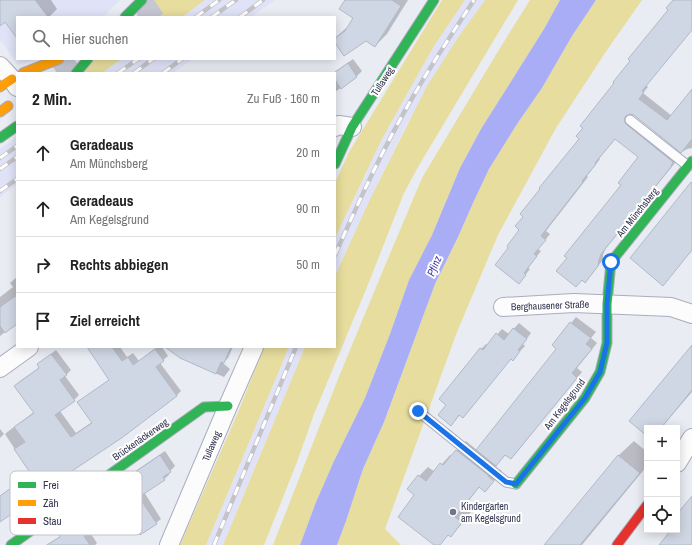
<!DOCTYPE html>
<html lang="de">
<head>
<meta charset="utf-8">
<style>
  body { margin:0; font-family:"Archivo Narrow",sans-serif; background:#f6f6f6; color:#222 }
  .controls { position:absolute; right:12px; bottom:12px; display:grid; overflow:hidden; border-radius:0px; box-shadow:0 2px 10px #0003 }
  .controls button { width:36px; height:36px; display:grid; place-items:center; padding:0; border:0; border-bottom:1px solid #e0e0e0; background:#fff; color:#222; font:20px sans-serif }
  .stop { position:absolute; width:12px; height:12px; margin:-9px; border:3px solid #1a73e8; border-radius:50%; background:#fff }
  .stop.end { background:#1a73e8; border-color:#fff; box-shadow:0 1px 4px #0008 }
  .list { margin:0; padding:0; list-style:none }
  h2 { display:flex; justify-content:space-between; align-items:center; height:52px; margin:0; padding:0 16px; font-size:17px }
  h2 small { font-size:13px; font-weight:400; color:#767676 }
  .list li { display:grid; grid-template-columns:26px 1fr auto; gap:12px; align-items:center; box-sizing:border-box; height:56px; padding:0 16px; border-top:1px solid #e0e0e0 }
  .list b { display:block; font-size:15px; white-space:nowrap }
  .list p { margin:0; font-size:13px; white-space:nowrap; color:#767676 }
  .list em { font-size:13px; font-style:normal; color:#767676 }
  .icon { flex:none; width:22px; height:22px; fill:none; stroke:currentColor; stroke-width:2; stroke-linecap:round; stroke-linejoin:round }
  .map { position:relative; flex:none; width:692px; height:545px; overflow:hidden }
  .search { position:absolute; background:#fff; box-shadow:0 2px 10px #0003; left:16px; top:16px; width:320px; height:44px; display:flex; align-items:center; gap:10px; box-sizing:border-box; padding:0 14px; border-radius:0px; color:#767676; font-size:15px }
  .panel { position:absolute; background:#fff; box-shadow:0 2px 10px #0003; left:16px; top:72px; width:320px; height:276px; border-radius:0px }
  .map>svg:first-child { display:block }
</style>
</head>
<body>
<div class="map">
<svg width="692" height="545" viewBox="0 0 692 545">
  <rect width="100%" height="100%" fill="#eaecf4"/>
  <!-- built -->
  <path fill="#e0e3f7" d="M0,0H120L103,17H17V59H36L18,65L2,42L0,41Z
    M205,0H275L251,17H182Z
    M465,0H485L459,36L405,128L371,197L335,276V238L341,225L360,186L382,139L402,103L434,46Z
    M121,59H193L173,73H102Z
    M17,137V185L0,197V149Z
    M289,347H305L223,545H206Z"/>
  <!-- green -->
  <path fill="#e7dd9e" d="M153,0H205L182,17H135Z
    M442,0H465L434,46L402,103L382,139L335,238V183L349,152Z
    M485,0H518L418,167L404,193L367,287L314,414L297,462L264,545H223L305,347H335V276L371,197L427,86L459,36Z
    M530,0H560L544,29L481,129L460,168L432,235L409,280L390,334L365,398L334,461L316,502L300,545H273L340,374L384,268L422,178L497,53Z
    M596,0H642L605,53L556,128L498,235L457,332L385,529L401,545H337L346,521L363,469L384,422L435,284L458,237L473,203L489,169L517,124L542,88L572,36Z
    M93,59H121L102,73H79Z
    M264,347H289L206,545H180L239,410Z"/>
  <!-- water -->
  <path fill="#a9adf6" d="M560,0H596L572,36L542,88L517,124L489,169L473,203L458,237L435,284L384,422L363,469L346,521L337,545H300L316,502L334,461L365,398L390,334L409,280L432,235L460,168L481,129L544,29Z"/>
  <!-- shadow -->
  <path fill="#0003" d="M0,0H51L57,9L49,17H17V37L5,21L0,23Z
    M346,0H408L387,34L375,46L366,40L335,41V38L346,28L350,25L354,17Z
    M674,0H692V25L646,85L648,87L643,93L672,116L692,90V148L687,149L682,152L634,114L629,113V117L679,158L606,248L603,255V260L590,276L622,185L640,157L616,138L599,158L600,159L587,176L588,177L546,231L550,234L538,249L541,251L528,268L530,269L523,278L510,247L581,139L669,10Z
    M353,59L362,71L357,76L335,92V73H333Z
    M17,277V323L0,336V297L13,287L10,283Z
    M576,317L596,332L591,338L597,343L577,368L582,372L516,453L511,458L506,454L496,465L497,466L496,467L502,471L494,481L480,486L464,507L471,512L460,526L451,536L449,534L439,545H436L416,495L419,476L428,467L435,472L450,455L452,456L466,441L477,450L558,348L553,345Z
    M519,323L531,333L523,344L525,346L512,360L511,359L451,425L448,404L481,349L486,344L488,345L502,329L509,334Z
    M88,347H120L127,357L133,353L139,361L157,347H162L168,356L160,363L181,391L176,396L50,485L45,489L0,521V496L19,483L22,476L29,471L5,434L10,430L34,412L15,386L20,381L40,367L38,364L43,360L56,350L71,370L65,376L79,395L74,400L60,411L76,433L92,422L84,398L110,379Z
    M171,347H233L228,358L223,363L230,369L224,377L180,358Z
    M692,347V392L661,428H647V435L630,421Z
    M0,429L4,434L0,438Z
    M634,441L647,452V466L582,545H545L619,455Z
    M165,451L175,466L168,473L169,475L164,479L144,492L161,519L156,523L123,507L89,531L97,543L95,545H46L61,536L58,531L62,527L78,516L79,517L107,498L105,496L110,491L129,478V477L134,472Z"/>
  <!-- building -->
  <path fill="#d0d7e4" stroke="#b1b9c8" d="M0,0H35L48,17H17V38L5,22L0,26Z
    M345,0H392L401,6L375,47L366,41L344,56L335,43V38L345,31L353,18L339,9Z
    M673,0H692V30L642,91L644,92L639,99L667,120L692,89V139L681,153L634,115L630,114L626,116L624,120L626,124L673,162L671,166V167L601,254L599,260L598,266L585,283L582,280L576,287L556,271L567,258L564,256L621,185L618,183L638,157L615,139L595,163L596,164L582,181L583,182L541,236L546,240L534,254L537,256L524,273L526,275L519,284L495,265L508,248L507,246L519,230L515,226L523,217L520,214L540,189L539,188L579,139L576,136L583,128L580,126L614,83L613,82L630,61L628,59L668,10L666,8Z
    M348,63L357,77L341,89L335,80V73H334Z
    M691,182L692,183V250L663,286L630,258Z
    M17,295V324L5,333L0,326V307Z
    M570,322L591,338L586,344L592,349L572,373L577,378L511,459L505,455L496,466L476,450L556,349L552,345Z
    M513,328L527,339L518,350L520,351L513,361L511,359L463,418L459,415L451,426L438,415L446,405L439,399L480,348L483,350L496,333L504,340Z
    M692,345V390L661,428H647V436L629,421Z
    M87,347H112L122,361L128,357L133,365L155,349L164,361L156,367L177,396L123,437L45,489L46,490L0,522V496L18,483L16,480L29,471L14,449L25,442L14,427L34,413L14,386L39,368L37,364L51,354L67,375L60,380L75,401L55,415L71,437L92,423L77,402L109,380Z
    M165,347H231L224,363L221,362L216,374L180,358Z
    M456,450L488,475V476L494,481L485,492L479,487L455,517L462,522L451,537L448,535L440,545H434L398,517L414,495L407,489L418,475L426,481L440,463L443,465Z
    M160,455L171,472L163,477L165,480L139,497L157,524L140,535L123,509L84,536L90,545H47L60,537L56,531L73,520L74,521L106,499L104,496L129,479L128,477Z
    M618,455L640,473L580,545H544Z
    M692,496V545H659L671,530H677V514Z"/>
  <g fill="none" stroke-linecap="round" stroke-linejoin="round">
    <!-- highway-tunnel -->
    <path stroke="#c5c7d3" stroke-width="22" stroke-dasharray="22 11" stroke-linecap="butt" d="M139,17L164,0
      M57,73L78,59"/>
    <defs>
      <path id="lane" d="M630,120L688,166
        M418,411L506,482L516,484"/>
      <path id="street" d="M0,66L12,79L17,87
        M335,127L339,125L352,127
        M503,307L574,303L671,307L692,314
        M0,368L29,347
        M677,463L692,438
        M169,545L228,406L254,347"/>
      <path id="fast" d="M125,17L142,0
        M76,73L88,59
        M0,138L17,126
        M335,164L352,127L434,0
        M516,484L585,398L600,372L607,343V304L611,262L692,161
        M11,545L204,407L228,406"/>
      <path id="slow" d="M23,73L59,59
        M0,87L12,79
        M0,112L8,106"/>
      <path id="jam" d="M617,545L647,505"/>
    </defs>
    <!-- lane casing -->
    <use href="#lane" stroke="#aaacbc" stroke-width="11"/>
    <!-- street casing -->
    <use href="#street" stroke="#aaacbc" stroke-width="20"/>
    <!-- fast casing -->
    <use href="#fast" stroke="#aaacbc" stroke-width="11"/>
    <!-- slow casing -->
    <use href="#slow" stroke="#aaacbc" stroke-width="11"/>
    <!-- jam casing -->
    <use href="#jam" stroke="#aaacbc" stroke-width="11"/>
    <!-- lane -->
    <use href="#lane" stroke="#fcfcfd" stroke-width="9"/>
    <!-- street -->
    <use href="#street" stroke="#fcfcfd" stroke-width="18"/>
    <!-- fast -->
    <use href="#fast" stroke="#30b455" stroke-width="9"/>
    <!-- slow -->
    <use href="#slow" stroke="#ff9f0a" stroke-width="9"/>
    <!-- jam -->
    <use href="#jam" stroke="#e5322d" stroke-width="9"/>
    <defs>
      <path id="rail" d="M196,17L219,0
        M212,17L236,0
        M240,17L263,0
        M118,73L138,59
        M134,73L153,59
        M163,73L182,59
        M0,158L17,146
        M0,169L17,157
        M0,191L17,179
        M335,255C359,201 384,146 414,95C433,62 454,31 474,0
        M214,545L296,347"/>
    </defs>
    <!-- rail casing -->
    <use href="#rail" stroke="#c3c3c8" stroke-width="4.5"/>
    <!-- rail -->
    <use href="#rail" stroke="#fff" stroke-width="3" stroke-dasharray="9" stroke-linecap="butt"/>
  </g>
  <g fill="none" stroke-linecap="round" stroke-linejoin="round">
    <!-- route -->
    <path stroke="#1a73e8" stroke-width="5" d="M418,411L506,482L516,484L585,398L600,372L607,343V304L611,262"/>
  </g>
  <!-- markers -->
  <circle fill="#727489" stroke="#fff" stroke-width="1.5" cx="453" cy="512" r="4"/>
  <g text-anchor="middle" stroke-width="4" stroke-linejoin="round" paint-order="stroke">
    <!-- street labels -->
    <g font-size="10" fill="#31344f" stroke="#fff">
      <text transform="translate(382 81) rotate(-57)" y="4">Tullaweg</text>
      <text transform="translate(637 212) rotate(-51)" y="4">Am Münchsberg</text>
      <text transform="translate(550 305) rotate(-2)" y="4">Berghausener Straße</text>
      <text transform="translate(564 404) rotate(-53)" y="4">Am Kegelsgrund</text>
      <text transform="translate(140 439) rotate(-35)" y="4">Brückenäckerweg</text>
      <text transform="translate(211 446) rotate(-67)" y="4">Tullaweg</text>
    </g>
    <!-- poi labels -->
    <g font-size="10" fill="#31344f" stroke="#fff" text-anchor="start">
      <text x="461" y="510">Kindergarten<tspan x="461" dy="12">am Kegelsgrund</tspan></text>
    </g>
    <!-- water labels -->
    <g font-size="11" font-style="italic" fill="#4239ad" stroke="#fff">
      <text transform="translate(434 266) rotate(-67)" y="4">Pfinz</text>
    </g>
  </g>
  <!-- legend -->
  <rect x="10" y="471" width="132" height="64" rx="6" fill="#fff" stroke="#c1c2ca" stroke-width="1"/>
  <rect x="18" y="482" width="18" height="6" fill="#30b455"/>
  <rect x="18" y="500" width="18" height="6" fill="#ff9f0a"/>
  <rect x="18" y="518" width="18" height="6" fill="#e5322d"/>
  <g font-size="11" fill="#31344f">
    <text x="43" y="489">Frei</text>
    <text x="43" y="507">Zäh</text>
    <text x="43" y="525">Stau</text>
  </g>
</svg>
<div class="controls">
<button>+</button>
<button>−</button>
<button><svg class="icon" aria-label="locate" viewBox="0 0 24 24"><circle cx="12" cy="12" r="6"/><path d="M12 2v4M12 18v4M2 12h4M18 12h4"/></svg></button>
</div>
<div class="stop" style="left:611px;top:262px"></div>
<div class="stop end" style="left:418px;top:411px"></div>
<div class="search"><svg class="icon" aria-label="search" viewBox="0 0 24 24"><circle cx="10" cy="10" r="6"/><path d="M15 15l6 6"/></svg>Hier suchen</div>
<section class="panel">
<h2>2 Min.<small>Zu Fuß · 160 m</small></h2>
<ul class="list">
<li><svg class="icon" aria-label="ahead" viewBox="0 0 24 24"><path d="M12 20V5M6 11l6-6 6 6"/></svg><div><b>Geradeaus</b><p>Am Münchsberg</p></div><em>20 m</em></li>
<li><svg class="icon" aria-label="ahead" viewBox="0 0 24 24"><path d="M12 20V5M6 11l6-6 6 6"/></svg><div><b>Geradeaus</b><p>Am Kegelsgrund</p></div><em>90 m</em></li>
<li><svg class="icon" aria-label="right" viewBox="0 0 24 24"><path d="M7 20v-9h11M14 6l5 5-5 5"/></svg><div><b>Rechts abbiegen</b></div><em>50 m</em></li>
<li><svg class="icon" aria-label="arrive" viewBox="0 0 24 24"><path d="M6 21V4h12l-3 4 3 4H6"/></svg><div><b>Ziel erreicht</b></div></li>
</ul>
</section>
</div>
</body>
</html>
